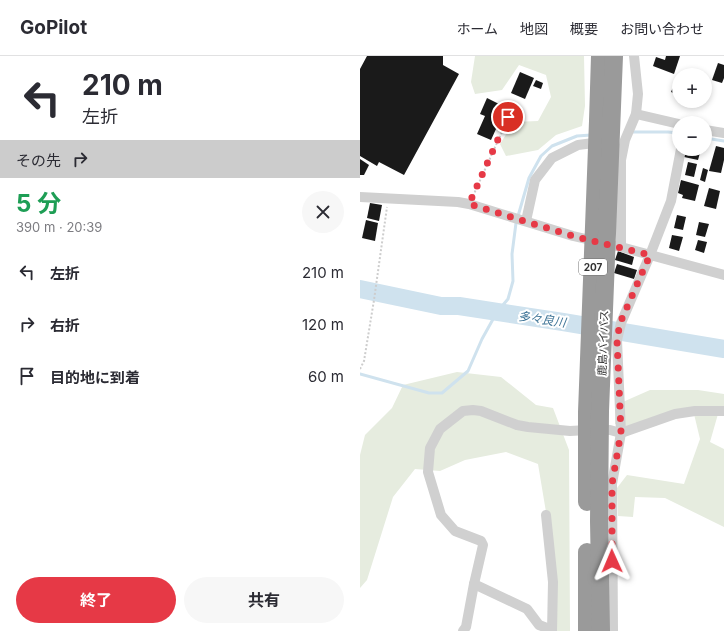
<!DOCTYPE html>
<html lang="ja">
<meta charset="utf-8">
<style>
:root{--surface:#fff;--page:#f7f7f7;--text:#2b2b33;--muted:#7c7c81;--line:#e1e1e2;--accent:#e63946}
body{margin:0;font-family:Inter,"Noto Sans JP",sans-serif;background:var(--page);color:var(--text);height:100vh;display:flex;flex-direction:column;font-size:15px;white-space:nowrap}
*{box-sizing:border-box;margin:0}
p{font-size:13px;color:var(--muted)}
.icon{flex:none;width:22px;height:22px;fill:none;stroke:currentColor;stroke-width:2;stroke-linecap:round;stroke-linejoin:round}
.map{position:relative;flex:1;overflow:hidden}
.panel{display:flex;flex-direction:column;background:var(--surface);width:360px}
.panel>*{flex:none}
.hud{background:#fff;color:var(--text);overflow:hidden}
.controls{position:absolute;left:312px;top:12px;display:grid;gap:8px}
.controls a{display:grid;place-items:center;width:40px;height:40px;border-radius:50%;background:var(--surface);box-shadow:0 2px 6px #0003;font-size:20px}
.pin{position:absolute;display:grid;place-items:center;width:34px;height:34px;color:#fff;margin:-17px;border:2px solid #fff;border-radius:50%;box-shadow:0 1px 4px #0007}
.me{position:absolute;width:44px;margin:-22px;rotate:359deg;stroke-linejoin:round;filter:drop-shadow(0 0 3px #0008)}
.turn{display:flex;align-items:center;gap:14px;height:84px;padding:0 16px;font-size:18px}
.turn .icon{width:52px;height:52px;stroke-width:2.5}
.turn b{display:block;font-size:28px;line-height:34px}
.then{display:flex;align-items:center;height:38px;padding:0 16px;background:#0003;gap:8px;font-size:15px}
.round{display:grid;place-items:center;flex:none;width:42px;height:42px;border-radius:21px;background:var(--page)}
.summary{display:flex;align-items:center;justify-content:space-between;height:68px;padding:0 16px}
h1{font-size:24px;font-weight:700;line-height:30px;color:#1e9e55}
.cta{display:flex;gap:8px;margin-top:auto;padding:8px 16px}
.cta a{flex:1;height:46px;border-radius:24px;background:var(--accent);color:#fff;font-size:16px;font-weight:700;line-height:46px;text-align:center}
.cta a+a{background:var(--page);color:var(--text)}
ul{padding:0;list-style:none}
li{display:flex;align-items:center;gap:12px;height:52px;padding:0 16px}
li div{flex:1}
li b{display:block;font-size:15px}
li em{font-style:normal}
header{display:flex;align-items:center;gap:24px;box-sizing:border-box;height:56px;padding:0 20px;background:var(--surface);border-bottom:1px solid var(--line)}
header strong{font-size:19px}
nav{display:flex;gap:22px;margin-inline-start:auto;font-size:14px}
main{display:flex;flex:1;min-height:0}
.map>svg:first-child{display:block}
.green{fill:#e6ecdf}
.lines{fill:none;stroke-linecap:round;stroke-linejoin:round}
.stream{stroke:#cfe2ee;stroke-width:3}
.river{stroke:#cfe2ee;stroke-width:18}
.building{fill:#1a1a1a}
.path{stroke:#cdcdcd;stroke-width:2;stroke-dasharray:2 2;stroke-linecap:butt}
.street{stroke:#d0d0d0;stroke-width:10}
.highway{stroke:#9a9a9a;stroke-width:18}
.route{stroke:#e63946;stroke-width:7;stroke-dasharray:0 12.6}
.labels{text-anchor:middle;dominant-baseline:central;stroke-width:4;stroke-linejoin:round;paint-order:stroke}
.shield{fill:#fff;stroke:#707070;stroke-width:1}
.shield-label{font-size:10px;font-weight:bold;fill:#333}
.street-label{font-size:11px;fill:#333;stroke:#fff}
.water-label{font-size:12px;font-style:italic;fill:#3f7597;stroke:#fff}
</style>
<header>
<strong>GoPilot</strong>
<nav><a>ホーム</a><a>地図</a><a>概要</a><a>お問い合わせ</a></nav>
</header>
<main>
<section class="panel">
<div class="hud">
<div class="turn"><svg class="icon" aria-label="left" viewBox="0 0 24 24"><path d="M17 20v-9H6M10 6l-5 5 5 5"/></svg><div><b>210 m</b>左折</div></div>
<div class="then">その先<svg class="icon" aria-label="right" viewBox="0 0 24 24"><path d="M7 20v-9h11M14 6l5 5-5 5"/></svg></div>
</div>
<div class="summary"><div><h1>5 分</h1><p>390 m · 20:39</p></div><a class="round"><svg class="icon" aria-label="close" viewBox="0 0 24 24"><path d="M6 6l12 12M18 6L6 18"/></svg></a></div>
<ul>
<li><svg class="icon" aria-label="left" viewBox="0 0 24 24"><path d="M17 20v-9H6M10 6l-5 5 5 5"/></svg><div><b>左折</b></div><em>210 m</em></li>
<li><svg class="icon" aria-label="right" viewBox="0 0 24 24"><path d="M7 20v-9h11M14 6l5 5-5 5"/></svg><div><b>右折</b></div><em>120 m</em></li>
<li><svg class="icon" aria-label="arrive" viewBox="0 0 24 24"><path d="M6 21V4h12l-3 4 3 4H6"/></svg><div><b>目的地に到着</b></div><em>60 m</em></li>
</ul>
<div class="cta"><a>終了</a><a>共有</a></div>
</section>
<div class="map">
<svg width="364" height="575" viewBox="0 0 364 575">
<rect width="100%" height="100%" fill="#fff"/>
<g class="green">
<path d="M115,0H224L225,50L222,70L196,79L178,94L146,100L140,88L154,66L178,65L191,41L186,19L159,9L142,34L115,38L111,26Z"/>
<path d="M97,316L141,321L176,349L193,352L209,394L210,575H188L193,498L178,408L146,396L105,404L80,415L55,413L33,441L7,524L0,532V399L5,379L32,352L43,329Z"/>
<path d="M290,334H338L364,338V352L360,351L350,386L364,393V471L305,442L275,441L273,461L258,460L257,432L267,419L324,428L340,383L334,358L278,373L255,368L256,349Z"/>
</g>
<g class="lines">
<g class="stream">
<path d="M271,76H308L319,77"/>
<path d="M345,82L364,85"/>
<path d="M0,318L69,337H82L108,315L122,283L137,256L148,243L153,225L152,198L156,167L169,122L181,100L192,90L217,80L231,79"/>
</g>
<path class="river" d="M0,233L81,250H99L203,266L364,293"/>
</g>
<g class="building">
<path d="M7,0H83V9L99,18L44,119L19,106L17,110L0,100V13Z"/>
<path d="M306,0H320L314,18L293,10L296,1L305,4Z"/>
<path d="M358,7L364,9V22L362,27L352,24Z"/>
<path d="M160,16L174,22L165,43L151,37Z"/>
<path d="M318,19L319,20V39L311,36Z"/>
<path d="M176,24L183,27L181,33L173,30Z"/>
<path d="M127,42L143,50L139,60L141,62L131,84L117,78L125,60L120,58Z"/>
<path d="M356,90L364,92V104L361,117L349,115Z"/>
<path d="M326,93H341L338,104L324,101Z"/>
<path d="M0,103L9,109L4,119H0Z"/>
<path d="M328,106L337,108L334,121L325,119Z"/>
<path d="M343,112L348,114L345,126L340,124Z"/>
<path d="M321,124L339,129L335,145L322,142L323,139L318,137Z"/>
<path d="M349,132L360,135L356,153L344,150Z"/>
<path d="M10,147L22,149L19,165L7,162Z"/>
<path d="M317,159L326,161L323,174L314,172Z"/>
<path d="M6,164L18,167L15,185L2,182Z"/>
<path d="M339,166L349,168L345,181L336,179Z"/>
<path d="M312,179L323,181L319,195L309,192Z"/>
<path d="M338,184L347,186L344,197L335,194Z"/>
<path d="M258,195L274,201L272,209L255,204Z"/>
<path d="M257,208L277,214L274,223L254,217Z"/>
</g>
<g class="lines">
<g class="path">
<path d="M113,140L155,47"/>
<path d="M0,313L4,305L14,244L27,151"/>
</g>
<g class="street">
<path d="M276,58L319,68"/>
<path d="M345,74L364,77"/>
<path d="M0,141L98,146L109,148L213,180L261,191L364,219"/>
<path d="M166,165L175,124L192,102L218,89L241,86"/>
<path d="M261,191V104L265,84L276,58L278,38L274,0"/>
<path d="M240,374H250L261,377L315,358L335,355H364"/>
<path d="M186,459L193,526L192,575"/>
<path d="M114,528L167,553L179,569L192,574"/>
<path d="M103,575L106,571L114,528L123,489L121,485L95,475L81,459L68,416L70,392L80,373L103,355L113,354L121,355L157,369L168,371L210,375L227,374"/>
<path d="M253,575L252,428L261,377L257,284L261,267L290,199L311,145L321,93"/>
</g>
<g class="highway">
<path d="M227,446V356L238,65L240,0"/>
<path d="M227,496V575"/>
<path d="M241,575L239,465L240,355L254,0"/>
</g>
</g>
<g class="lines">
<path class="route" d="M148,61L109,148L213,180L290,199L260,267L257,284L261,376L252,428V505"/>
</g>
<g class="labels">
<rect class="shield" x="219" y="203" width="28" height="16" rx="3"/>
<g class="shield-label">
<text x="233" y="211">207</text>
</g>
<g class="street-label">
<text transform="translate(243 287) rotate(-88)">鹿島バイパス</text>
</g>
<g class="water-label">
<text transform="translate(182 263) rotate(8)">多々良川</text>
</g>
</g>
</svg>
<div class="controls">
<a>+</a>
<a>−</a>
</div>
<div class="pin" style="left:148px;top:61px;background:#d93025"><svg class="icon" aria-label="arrive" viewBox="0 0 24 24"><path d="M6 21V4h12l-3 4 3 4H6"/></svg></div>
<svg class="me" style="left:252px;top:505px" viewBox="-20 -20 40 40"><path d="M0-17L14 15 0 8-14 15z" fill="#e63946" stroke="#fff" stroke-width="4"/></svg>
</div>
</main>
